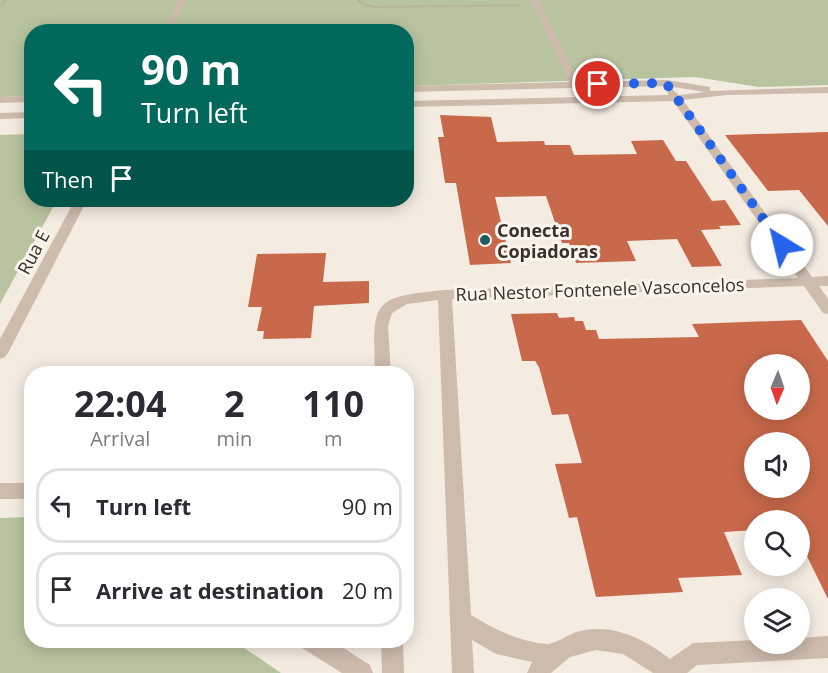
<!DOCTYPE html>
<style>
:root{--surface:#fff;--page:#f2f2f3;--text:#2b2b33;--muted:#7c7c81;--line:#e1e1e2}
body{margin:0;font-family:"Open Sans",sans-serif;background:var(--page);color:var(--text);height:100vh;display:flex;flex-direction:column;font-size:22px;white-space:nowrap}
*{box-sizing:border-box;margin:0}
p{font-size:20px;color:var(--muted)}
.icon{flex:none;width:33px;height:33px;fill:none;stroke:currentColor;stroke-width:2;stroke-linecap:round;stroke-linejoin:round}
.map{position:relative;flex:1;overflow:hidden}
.drawer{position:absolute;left:24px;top:366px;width:390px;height:282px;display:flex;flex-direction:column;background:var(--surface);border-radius:24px;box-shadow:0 3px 15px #0003}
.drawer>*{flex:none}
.top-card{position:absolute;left:24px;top:24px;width:390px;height:183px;border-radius:24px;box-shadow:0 3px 15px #0003;background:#00695c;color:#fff;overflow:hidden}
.needle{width:39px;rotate:182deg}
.buttons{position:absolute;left:744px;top:354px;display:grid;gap:12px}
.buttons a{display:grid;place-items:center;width:66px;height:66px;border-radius:50%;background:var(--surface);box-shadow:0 3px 15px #0003;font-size:30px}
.pin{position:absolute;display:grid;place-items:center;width:51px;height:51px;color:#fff;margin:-26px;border:3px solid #fff;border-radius:50%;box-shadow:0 2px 6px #0007}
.me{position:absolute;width:66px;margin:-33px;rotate:324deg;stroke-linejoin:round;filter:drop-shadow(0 0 4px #0008)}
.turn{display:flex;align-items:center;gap:21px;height:126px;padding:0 18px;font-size:27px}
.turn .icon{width:78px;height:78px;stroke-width:2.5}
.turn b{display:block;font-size:42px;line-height:51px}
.then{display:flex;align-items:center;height:57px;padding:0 18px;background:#0003;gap:12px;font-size:22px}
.eta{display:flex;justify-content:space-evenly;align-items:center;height:102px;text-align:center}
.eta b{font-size:36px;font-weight:700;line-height:42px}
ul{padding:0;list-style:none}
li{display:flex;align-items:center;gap:18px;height:75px;margin:0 12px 9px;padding:0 6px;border:3px solid var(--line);border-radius:24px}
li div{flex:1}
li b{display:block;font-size:22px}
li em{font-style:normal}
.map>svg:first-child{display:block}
.green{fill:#b8c4a0}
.building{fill:#c8694b;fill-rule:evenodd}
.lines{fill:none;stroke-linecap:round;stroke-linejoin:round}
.path{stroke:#b9a596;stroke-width:2;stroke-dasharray:1.5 1.5;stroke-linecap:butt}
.minor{fill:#cdbbac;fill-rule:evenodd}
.route{stroke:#2563eb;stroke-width:10;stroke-dasharray:0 18}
.poi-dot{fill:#1f5a5e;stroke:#fbf5ee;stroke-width:2}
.labels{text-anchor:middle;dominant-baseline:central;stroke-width:6;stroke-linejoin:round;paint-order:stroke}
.poi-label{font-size:18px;font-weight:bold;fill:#3b302b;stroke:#fbf5ee;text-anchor:start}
.street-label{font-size:18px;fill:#3b302b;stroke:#fbf5ee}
</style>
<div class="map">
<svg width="828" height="673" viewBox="0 0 828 673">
<rect width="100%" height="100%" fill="#f4ebe1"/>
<g class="green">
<path d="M0,0H828V85L759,87L695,77L407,86L406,32H32L31,96L0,97Z"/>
<path d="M31,134L32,200H57L0,304V135Z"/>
<path d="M31,517L32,640L234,641L281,673H0V518Z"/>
</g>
<g class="building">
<path d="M440,115L491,117L497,142L544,141L545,145H570L574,155L637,154L631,141L663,140L676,161H686L712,201L725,200L741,225L719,226L721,229L701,230L722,266L692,267L677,239L627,241L636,261L576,263L569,243H562L546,196L495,197L511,263L470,265L456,183H445L438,137H444Z"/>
<path d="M828,132V226L799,190L768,191L725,135Z"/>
<path d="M326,253L323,282L369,281V303L314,306L311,338L263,339L264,331H257L262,307H248L257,254Z"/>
<path d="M557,313L559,318L574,317L575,321H583L586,330H596L599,339L699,337L692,324L801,320L828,361V599L800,542V520H754V530L724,532L742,575L678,578L683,592L596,597L577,517L569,518L555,464L582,463L568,414L552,415L539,367L535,361H522L511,314ZM754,364H800V410H754ZM754,442H800V488H754Z"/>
</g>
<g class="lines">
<g class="path">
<path d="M359,0L362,4L375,7L519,5"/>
<path d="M0,6L6,0"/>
</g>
<g class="minor">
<path d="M179,0H187L171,32H163Z"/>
<path d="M531,0H539L579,82L667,80L710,87V91L828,87V93L727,95L683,100L812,277L828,276V286H819L828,299V314L823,313L804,286L452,299L471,615C494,629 519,642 547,644C555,644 568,635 576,632C611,622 643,638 670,659L693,643L754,640V644H800V638L828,636V658L697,665L687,673H653L623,654L596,650L570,657L551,673H527L532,662L496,654L472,640L474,673H452L438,300L407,304L392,313L388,326L391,374H375C373,302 370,297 445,290L798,278L673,101L406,107V101L669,95L667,92L672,89L679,95L705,92L667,86L581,88L583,91L578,94L572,88L406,92V86L569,82Z"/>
<path d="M32,96V102L0,103V97Z"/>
<path d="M32,112V118L0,119V113Z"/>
<path d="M75,200H87L8,353L5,357L0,359V339Z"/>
<rect x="0" y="483" width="32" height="16"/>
<path d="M299,640H331L370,665L373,673H342L302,648Z"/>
<path d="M381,640H403L404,673H382Z"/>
</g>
</g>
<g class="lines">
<path class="route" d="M598,84L666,83L782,245"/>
</g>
<circle class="poi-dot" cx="485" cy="240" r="6"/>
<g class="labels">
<g class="poi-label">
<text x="497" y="230">Conecta<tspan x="497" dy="21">Copiadoras</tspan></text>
</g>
<g class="street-label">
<text transform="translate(33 252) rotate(-62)">Rua E</text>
<text transform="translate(600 289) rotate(-2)">Rua Nestor Fontenele Vasconcelos</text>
</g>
</g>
</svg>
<div class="buttons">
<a><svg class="needle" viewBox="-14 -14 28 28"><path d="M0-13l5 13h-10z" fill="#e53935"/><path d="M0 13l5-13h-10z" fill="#7c7c81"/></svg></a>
<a><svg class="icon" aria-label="sound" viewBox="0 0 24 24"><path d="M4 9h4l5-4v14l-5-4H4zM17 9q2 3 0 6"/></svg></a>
<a><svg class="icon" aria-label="search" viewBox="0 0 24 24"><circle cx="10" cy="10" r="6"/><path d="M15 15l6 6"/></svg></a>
<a><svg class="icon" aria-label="layers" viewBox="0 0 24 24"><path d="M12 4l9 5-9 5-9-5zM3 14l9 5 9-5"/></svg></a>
</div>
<div class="pin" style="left:598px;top:84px;background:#d93025"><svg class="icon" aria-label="arrive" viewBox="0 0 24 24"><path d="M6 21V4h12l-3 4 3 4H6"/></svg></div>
<svg class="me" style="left:782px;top:245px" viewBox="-20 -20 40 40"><circle r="19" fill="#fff"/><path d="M0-13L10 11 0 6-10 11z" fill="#2563eb"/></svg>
<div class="top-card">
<div class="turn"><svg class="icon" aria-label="left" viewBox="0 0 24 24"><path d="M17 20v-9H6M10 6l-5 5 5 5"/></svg><div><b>90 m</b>Turn left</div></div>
<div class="then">Then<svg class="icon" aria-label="arrive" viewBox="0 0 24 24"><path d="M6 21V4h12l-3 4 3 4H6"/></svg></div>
</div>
<section class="drawer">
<div class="eta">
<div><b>22:04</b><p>Arrival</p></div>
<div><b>2</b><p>min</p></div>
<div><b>110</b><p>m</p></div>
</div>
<ul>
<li><svg class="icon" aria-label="left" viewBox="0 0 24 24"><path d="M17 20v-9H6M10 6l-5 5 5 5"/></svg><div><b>Turn left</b></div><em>90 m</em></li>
<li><svg class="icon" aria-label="arrive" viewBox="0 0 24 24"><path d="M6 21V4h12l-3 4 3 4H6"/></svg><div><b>Arrive at destination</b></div><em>20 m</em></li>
</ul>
</section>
</div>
